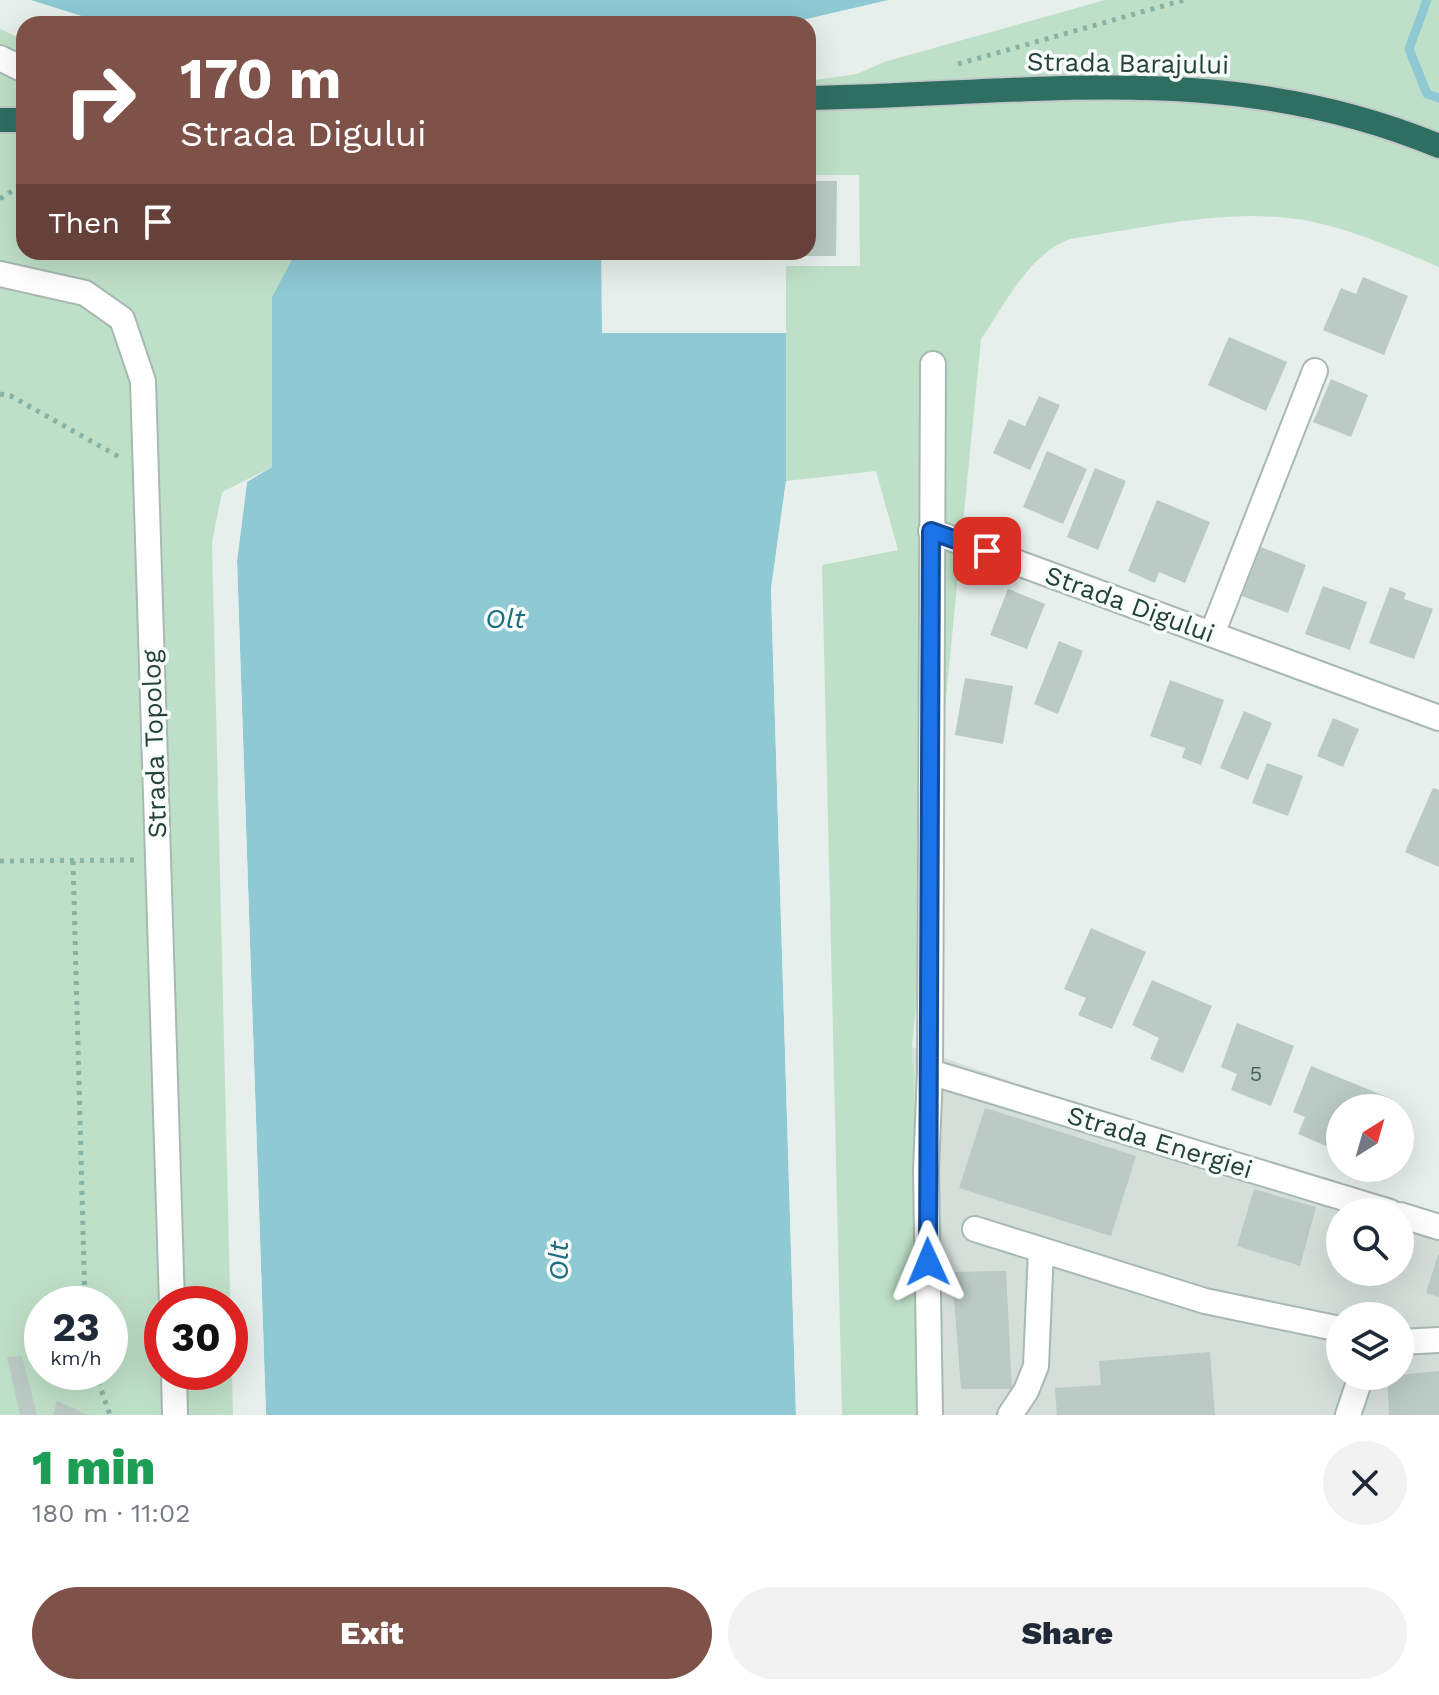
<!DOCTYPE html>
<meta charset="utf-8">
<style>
:root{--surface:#fff;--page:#f2f2f3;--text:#1f2937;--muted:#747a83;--accent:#7f5249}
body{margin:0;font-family:"Work Sans",sans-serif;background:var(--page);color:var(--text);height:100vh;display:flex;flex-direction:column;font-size:30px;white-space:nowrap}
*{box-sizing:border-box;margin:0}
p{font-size:26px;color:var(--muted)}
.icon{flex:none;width:44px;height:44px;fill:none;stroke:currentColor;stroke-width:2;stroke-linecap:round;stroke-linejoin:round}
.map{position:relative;height:1415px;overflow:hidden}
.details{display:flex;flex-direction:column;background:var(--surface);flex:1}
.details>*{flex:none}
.top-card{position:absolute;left:16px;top:16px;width:800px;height:244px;border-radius:24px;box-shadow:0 8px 32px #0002;background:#7f5249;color:#fff;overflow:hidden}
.needle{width:52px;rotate:37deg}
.controls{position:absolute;left:1326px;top:1094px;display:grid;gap:16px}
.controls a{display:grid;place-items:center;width:88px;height:88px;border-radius:50%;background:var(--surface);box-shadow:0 8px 32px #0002;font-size:40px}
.speed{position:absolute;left:24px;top:1286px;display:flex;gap:16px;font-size:40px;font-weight:700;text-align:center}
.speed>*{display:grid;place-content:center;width:104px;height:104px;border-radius:50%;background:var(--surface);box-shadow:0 8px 32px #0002;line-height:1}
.speed small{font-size:20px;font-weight:400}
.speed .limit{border:12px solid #d22;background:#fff;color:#111}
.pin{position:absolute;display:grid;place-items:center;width:68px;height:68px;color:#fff;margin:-34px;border-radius:16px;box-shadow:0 4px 12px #0006}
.me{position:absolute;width:88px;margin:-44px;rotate:359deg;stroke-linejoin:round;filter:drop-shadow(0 0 6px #0008)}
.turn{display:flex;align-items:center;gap:28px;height:168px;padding:0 32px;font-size:36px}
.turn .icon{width:104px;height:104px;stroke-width:2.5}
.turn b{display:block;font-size:56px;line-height:68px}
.then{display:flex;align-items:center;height:76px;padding:0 32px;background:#0003;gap:16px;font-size:30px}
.round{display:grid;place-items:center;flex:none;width:84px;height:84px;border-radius:42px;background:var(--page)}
.summary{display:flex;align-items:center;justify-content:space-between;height:136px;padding:0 32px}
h1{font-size:48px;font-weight:800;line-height:60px;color:#1e9e55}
.button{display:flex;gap:16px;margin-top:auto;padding:16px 32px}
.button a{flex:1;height:92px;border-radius:48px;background:var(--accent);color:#fff;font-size:32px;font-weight:800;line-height:92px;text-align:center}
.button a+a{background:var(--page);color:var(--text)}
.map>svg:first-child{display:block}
.built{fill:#d4dfda;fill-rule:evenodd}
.green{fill:#bfe0c8;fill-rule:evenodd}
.water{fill:#8ec9d4}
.pier{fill:#e6efeb}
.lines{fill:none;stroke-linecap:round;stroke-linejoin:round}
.stream{stroke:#8ec9d4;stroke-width:9}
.building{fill:#bbcac4}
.minor-casing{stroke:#a8b8b2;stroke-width:28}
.highway-casing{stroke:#c2cac8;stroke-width:28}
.path{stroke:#86b3a5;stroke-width:5;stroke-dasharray:4 6;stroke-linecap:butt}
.minor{stroke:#fff;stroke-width:24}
.highway{stroke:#2f6f62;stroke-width:24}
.route-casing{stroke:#114b97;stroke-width:20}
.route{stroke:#1a73e8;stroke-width:14}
.labels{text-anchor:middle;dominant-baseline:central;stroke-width:7;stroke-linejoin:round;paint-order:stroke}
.number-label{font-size:22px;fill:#4a645c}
.street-label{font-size:26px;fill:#24423a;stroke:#f7fbf9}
.water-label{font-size:28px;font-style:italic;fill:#1c6f80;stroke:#f7fbf9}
</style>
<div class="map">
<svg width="1439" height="1415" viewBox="0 0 1439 1415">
<rect width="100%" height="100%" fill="#e6efeb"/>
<path class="built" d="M912,1047L1388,1212H1340V1272H1400V1216L1439,1230V1415H929ZM1340,1316H1400V1376H1340Z"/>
<g class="green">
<path d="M1105,0H1439V267C1393,248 1339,223 1288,218C1217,210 1140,229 1070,239C1028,255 1006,303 981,339L912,1047L929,1415H842L822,565L898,550L876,471L786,481V266H860L859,175H808V81L857,74L884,62Z"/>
<path d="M0,29L24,40V252L296,253L272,297V467L222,492L212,543L233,1415H0ZM42,1304H110V1372H42ZM162,1304H230V1372H162Z"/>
</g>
<g class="water">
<path d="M31,0H888L785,24H107Z"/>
<path d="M296,252H601L602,333H786V481L771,589L796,1415H266L237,561L247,482L272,467V297Z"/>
</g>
<g class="pier">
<path d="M786,481H790L775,589L800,1415H796L771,589Z"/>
<path d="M247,482L237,561L266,1415H262L233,561L243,483Z"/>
</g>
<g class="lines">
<path class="stream" d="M1427,0L1409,49L1427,94L1439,98"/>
</g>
<g class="building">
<path d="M808,181H837L836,256H604V252H808Z"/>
<path d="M1363,277L1408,296L1384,355L1323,330L1341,288L1356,294Z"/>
<path d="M1229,337L1287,362L1266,411L1208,385Z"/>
<path d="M1331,379L1368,395L1351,437L1313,422Z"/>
<path d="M1039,396L1060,405L1030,470L993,453L1009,419L1025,426Z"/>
<path d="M1047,451L1087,469L1063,524L1023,507Z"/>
<path d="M1095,468L1126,481L1098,550L1067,537Z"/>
<path d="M1157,500L1210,522L1185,583L1159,572L1155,583L1128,571Z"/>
<path d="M1261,547L1306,565L1288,613L1242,596Z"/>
<path d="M1323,586L1367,602L1350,650L1305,634Z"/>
<path d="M1390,587L1406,593L1404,599L1433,609L1414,659L1369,643Z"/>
<path d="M1008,589L1045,604L1027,649L990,635Z"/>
<path d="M1059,641L1083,651L1058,714L1034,704Z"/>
<path d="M965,678L1013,686L1003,744L955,735Z"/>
<path d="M1170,680L1224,700L1201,765L1182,758L1185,748L1150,736Z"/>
<path d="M1244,711L1272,723L1248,780L1220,768Z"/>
<path d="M1333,718L1359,729L1343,767L1317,756Z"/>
<path d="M1267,763L1303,776L1288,816L1252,803Z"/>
<path d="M1433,788L1439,790V867L1405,852Z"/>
<path d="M1091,928L1146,952L1112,1029L1078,1015L1086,998L1064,989Z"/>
<path d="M1152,980L1212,1006L1183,1073L1150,1059L1159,1038L1132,1025Z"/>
<path d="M1237,1023L1294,1046L1271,1106L1231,1090L1237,1074L1221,1067Z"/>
<path d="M1311,1066L1392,1099L1389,1108H1340V1152L1298,1134L1305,1117L1293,1112Z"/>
<path d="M985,1108L1136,1156L1111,1236L959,1188Z"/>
<path d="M1254,1189L1316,1207L1300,1266L1237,1246Z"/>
<path d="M1438,1255H1439V1297L1426,1293Z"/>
<path d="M1006,1271L1012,1389H961L952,1272Z"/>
<path d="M1210,1352L1215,1415H1057L1055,1388L1101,1385L1099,1361Z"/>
<path d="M22,1356L37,1415H20L7,1357Z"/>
<path d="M1439,1371V1415H1389L1387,1376Z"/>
<path d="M57,1401L88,1415H53Z"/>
</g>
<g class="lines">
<defs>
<g id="minor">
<path d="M0,58L24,70"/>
<path d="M0,274L85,293L122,319L143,381L172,1304"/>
<path d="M931,531L1439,718"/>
<path d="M1212,634L1315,371"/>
<path d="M930,1072L1390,1212"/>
<path d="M1400,1215L1439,1227"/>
<path d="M975,1229L1205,1301L1340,1329"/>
<path d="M1400,1342L1439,1340"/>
<path d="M174,1372L175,1415"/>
<path d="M930,1415L926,1170L930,1072L933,364"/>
<path d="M1010,1415L1026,1391L1036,1366L1041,1250"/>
<path d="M1348,1415L1361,1376"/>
</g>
<g id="highway">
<path d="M808,98C1031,95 1224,57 1439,146"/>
<path d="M0,120H24"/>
</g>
</defs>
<use href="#minor" class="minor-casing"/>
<use href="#highway" class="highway-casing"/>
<g class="path">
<path d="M958,64L1184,0"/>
<path d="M0,199L24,183"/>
<path d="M0,394L11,396L121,458"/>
<path d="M0,861L135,860"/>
<path d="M73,861L85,1304"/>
<path d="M95,1372L110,1415"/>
</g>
<use href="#minor" class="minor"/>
<use href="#highway" class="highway"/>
</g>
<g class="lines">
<defs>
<path id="route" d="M928,1262L931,531L987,551"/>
</defs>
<use href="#route" class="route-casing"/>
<use href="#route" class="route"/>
</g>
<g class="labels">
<g class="number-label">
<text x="1256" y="1073">5</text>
</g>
<g class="street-label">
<text transform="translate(1128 63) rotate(1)">Strada Barajului</text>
<text transform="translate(1130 604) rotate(20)">Strada Digului</text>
<text transform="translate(154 744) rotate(-92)">Strada Topolog</text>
<text transform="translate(1160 1142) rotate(17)">Strada Energiei</text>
</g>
<g class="water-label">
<text x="505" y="618">Olt</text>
<text transform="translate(558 1261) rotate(-90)">Olt</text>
</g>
</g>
</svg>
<div class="controls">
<a><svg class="needle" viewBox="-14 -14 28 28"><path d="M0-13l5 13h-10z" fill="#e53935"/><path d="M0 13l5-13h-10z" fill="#747a83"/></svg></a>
<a><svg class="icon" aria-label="search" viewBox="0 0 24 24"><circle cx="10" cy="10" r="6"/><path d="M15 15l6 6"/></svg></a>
<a><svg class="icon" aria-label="layers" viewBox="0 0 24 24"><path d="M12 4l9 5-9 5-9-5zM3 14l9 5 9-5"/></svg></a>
</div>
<div class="speed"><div>23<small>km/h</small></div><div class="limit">30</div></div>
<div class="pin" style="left:987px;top:551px;background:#d93025"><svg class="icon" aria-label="arrive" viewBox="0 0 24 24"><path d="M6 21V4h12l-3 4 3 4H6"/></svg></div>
<svg class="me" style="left:928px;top:1262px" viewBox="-20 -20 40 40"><path d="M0-17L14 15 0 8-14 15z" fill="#1a73e8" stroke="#fff" stroke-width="4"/></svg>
<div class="top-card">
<div class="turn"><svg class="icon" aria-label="right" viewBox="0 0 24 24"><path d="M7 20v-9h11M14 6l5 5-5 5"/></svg><div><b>170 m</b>Strada Digului</div></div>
<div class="then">Then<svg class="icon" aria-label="arrive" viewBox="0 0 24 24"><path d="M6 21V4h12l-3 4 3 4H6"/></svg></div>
</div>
</div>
<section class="details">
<div class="summary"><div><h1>1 min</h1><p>180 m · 11:02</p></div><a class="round"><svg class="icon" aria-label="close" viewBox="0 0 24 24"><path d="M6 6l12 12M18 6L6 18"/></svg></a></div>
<div class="button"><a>Exit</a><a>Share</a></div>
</section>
